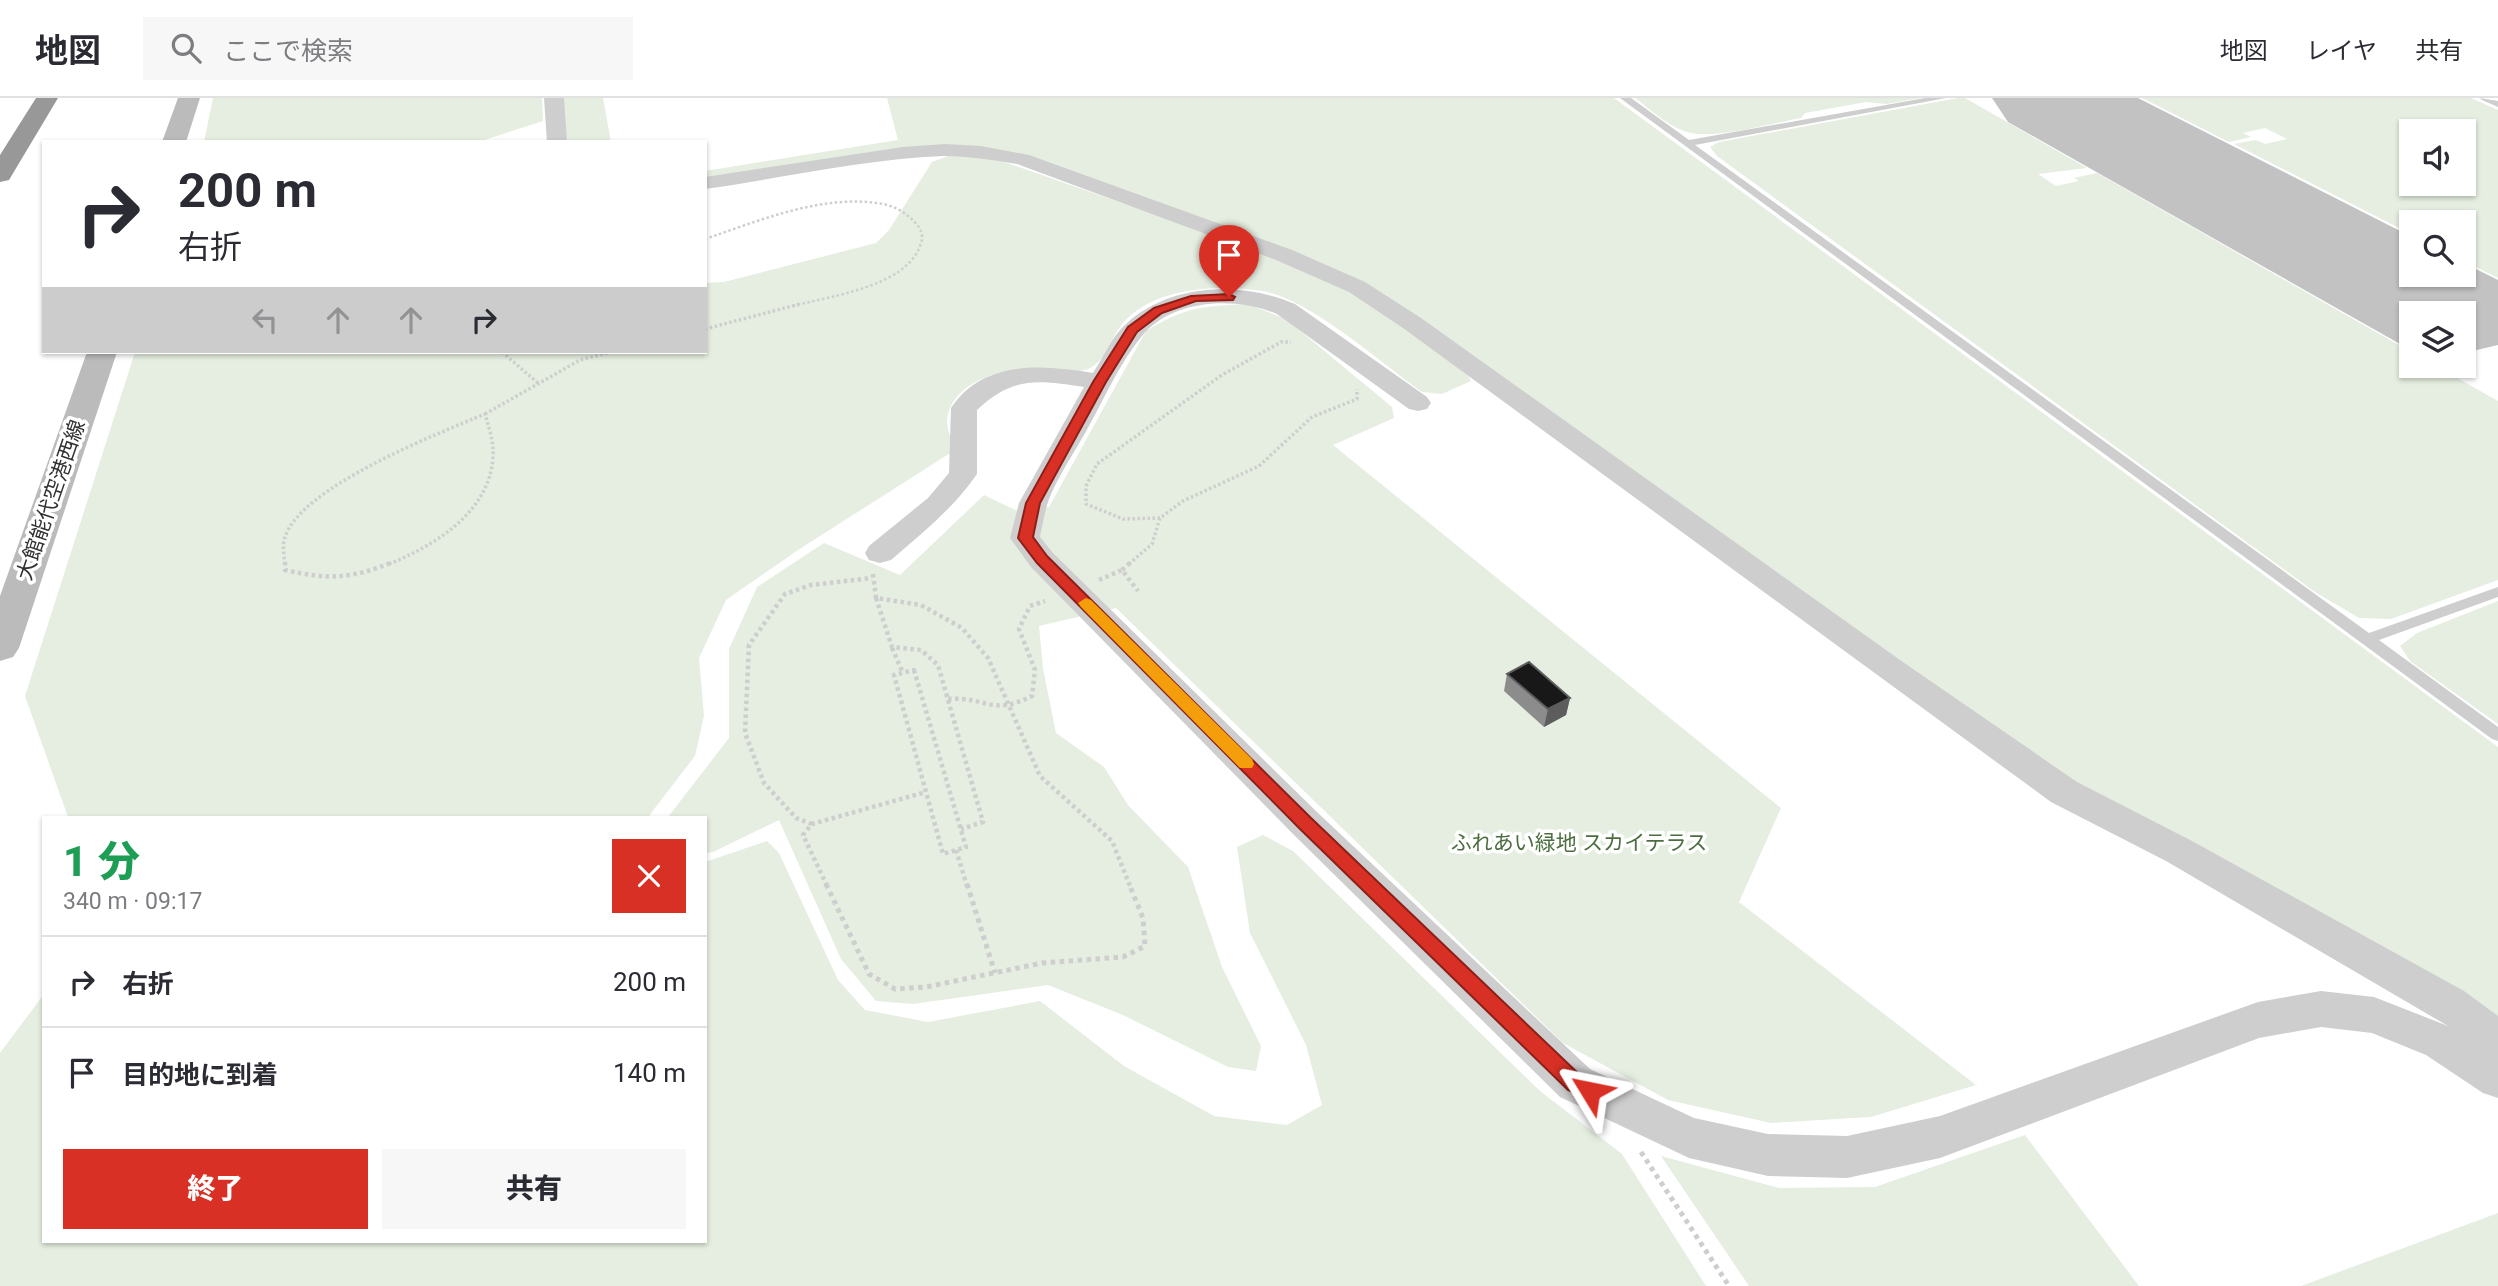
<!DOCTYPE html>
<html lang="ja">
<meta charset="utf-8">
<style>
:root{--surface:#fff;--page:#f7f7f7;--text:#2b2b33;--muted:#7c7c81;--line:#e1e1e2;--accent:#d93025}
body{margin:0;font-family:Roboto,"Noto Sans JP",sans-serif;background:var(--page);color:var(--text);height:100vh;display:flex;flex-direction:column;font-size:26px;white-space:nowrap}
*{box-sizing:border-box;margin:0}
p{font-size:23px;color:var(--muted)}
.icon{flex:none;width:38px;height:38px;fill:none;stroke:currentColor;stroke-width:2;stroke-linecap:round;stroke-linejoin:round}
.map{position:relative;flex:1;overflow:hidden}
.drawer{position:absolute;left:42px;top:718px;width:665px;height:427px;display:flex;flex-direction:column;background:var(--surface);border-radius:0px;box-shadow:0 2px 5px #0004}
.drawer>*{flex:none}
.top-card{position:absolute;left:42px;top:42px;width:665px;height:214px;border-radius:0px;box-shadow:0 2px 5px #0004;background:#fff;color:var(--text);overflow:hidden}
.fabs{position:absolute;left:2399px;top:21px;display:grid;gap:14px}
.fabs a{display:grid;place-items:center;width:77px;height:77px;border-radius:0px;background:var(--surface);box-shadow:0 2px 5px #0004;font-size:35px}
.pin{position:absolute;display:grid;place-items:center;width:60px;height:60px;color:#fff;margin:-72px -30px;border-radius:50% 50% 50% 0;rotate:-45deg;box-shadow:0 0 7px #0007}
.pin .icon{rotate:45deg}
.me{position:absolute;width:77px;margin:-38px;rotate:305deg;stroke-linejoin:round;filter:drop-shadow(0 0 5px #0008)}
.turn{display:flex;align-items:center;gap:24px;height:147px;padding:0 21px;font-size:32px}
.turn .icon{width:91px;height:91px;stroke-width:2.5}
.turn b{display:block;font-size:49px;line-height:60px}
.lanes{display:flex;align-items:center;height:66px;padding:0 21px;background:#0003;justify-content:center;gap:35px;direction:ltr}
.lanes .off{opacity:.35}
.round{display:grid;place-items:center;flex:none;width:74px;height:74px;border-radius:0px;background:var(--page)}
.summary{display:flex;align-items:center;justify-content:space-between;height:119px;padding:0 21px}
h1{font-size:42px;font-weight:800;line-height:52px;color:#1e9e55}
.primary-button{display:flex;gap:14px;margin-top:auto;padding:14px 21px}
.primary-button a{flex:1;height:80px;border-radius:0px;background:var(--accent);color:#fff;font-size:28px;font-weight:800;line-height:80px;text-align:center}
.primary-button a+a{background:var(--page);color:var(--text)}
ul{padding:0;list-style:none}
li{display:flex;align-items:center;gap:21px;height:91px;padding:0 21px;border-top:2px solid var(--line)}
li div{flex:1}
li b{display:block;font-size:26px}
li em{font-style:normal}
header{display:flex;align-items:center;gap:42px;box-sizing:border-box;height:98px;padding:0 35px;background:var(--surface);border-bottom:2px solid var(--line)}
header strong{font-size:33px}
nav{display:flex;gap:38px;margin-inline-start:auto;font-size:24px}
.search{width:490px;height:63px;background:var(--page);display:flex;align-items:center;gap:18px;box-sizing:border-box;padding:0 24px;border-radius:0px;color:var(--muted);font-size:26px}
.map>svg:first-child{display:block}
.green{fill:#e5eee0;fill-rule:evenodd}
.lines{fill:none;stroke-linecap:round;stroke-linejoin:round}
.runway{fill:#c2c2c2;fill-rule:evenodd}
.path-far3{stroke:#cecece;stroke-width:2.5;stroke-dasharray:2.5 2.5;stroke-linecap:butt}
.path-far2{stroke:#cecece;stroke-width:3.5;stroke-dasharray:2.5 2.5;stroke-linecap:butt}
.path-far1{stroke:#cecece;stroke-width:4.5;stroke-dasharray:3.5 3.5;stroke-linecap:butt}
.path{stroke:#cecece;stroke-width:5;stroke-dasharray:4.5 4.5;stroke-linecap:butt}
.service{fill:#cecece;fill-rule:evenodd}
.minor{fill:#cecece;fill-rule:evenodd}
.secondary{fill:#bbb;fill-rule:evenodd}
.motorway{fill:#989898;fill-rule:evenodd}
.wall{fill:#8c8c8c}
.shaded-wall{fill:#5d5d5d}
.building{fill:#181818;stroke:#5d5d5d;stroke-width:2}
.route{fill:#d93025;stroke:#8d1f18;stroke-width:2}
.slow{fill:#f59e0b}
.labels{text-anchor:middle;dominant-baseline:central;stroke-width:7;stroke-linejoin:round;paint-order:stroke}
.street-label{font-size:21px;fill:#313131;stroke:#fff}
.park-label{font-size:21px;fill:#4b6d3f;stroke:#fff}
</style>
<header>
<strong>地図</strong>
<div class="search"><svg class="icon" aria-label="search" viewBox="0 0 24 24"><circle cx="10" cy="10" r="6"/><path d="M15 15l6 6"/></svg>ここで検索</div>
<nav><a>地図</a><a>レイヤ</a><a>共有</a></nav>
</header>
<div class="map">
<svg width="2498" height="1188" viewBox="0 0 2498 1188">
<rect width="100%" height="100%" fill="#fff"/>
<g class="green">
<path d="M213,0H542L543,23L478,44H204Z"/>
<path d="M561,0H603L611,44H566Z"/>
<path d="M887,0H1614L2498,649V930L2082,696L1373,193L976,48L705,82V73L898,42Z"/>
<path d="M1635,0H1921L1886,6L1866,4L1805,15L1801,20C1773,25 1717,41 1691,35C1671,31 1651,12 1635,0Z"/>
<path d="M1958,0H1965L2087,70L2038,76L2056,88L2079,83L2074,80L2097,75L2411,254L2412,268H2436L2498,303V482L2391,521L2359,520L2315,494L1717,58L1710,49L1719,44Z"/>
<path d="M2142,0H2471L2498,12V180L2464,163V124H2412L2411,136L2234,46L2256,42L2265,46L2287,41L2265,30L2243,35L2251,39L2229,44ZM2412,33H2464V86H2412Z"/>
<path d="M954,56L990,59L1228,142L1352,192L1466,273L1471,283L1442,296L1422,294C1381,265 1309,200 1262,193C1218,186 1154,189 1123,225C1111,239 1106,264 1088,271C1071,277 1048,269 1030,270C999,271 951,285 947,322C946,331 953,344 955,352L798,452L726,502L699,560L704,618L695,658L648,719H68L25,598L135,254H705V185L724,184L876,145L889,132L932,64Z"/>
<path d="M1248,206L1286,221L1392,309L1394,320L1333,347L1781,710L1739,804L1976,987L1871,1019L1771,1025L1668,1002L1563,945L1116,510L1039,528L1043,570L1056,635L1104,669L1128,707L1188,769L1222,869L1261,948L1256,973L1228,969L1123,917L1048,887L913,906L876,903L841,861L779,722L713,754L705,755V719H668L729,640V551L757,489L824,445L900,477L984,397L1015,412L1049,409L1146,233C1185,209 1203,208 1248,206Z"/>
<path d="M2498,503V626L2410,563L2400,548L2417,535Z"/>
<path d="M1263,737L1293,753L1540,993L1622,1056L1706,1188H0V955L44,896V1143H705V764L767,743L779,755L838,882L865,912L928,924L1040,903L1124,968L1214,1018L1287,1027L1322,1007L1306,947L1250,835L1237,749Z"/>
<path d="M2025,1037L2139,1188H1749L1661,1058L1779,1090L1875,1089Z"/>
<path d="M2498,1115V1188H2301Z"/>
</g>
<g class="lines">
<path class="runway" d="M1992,0H2138L2412,139V177H2464V165L2498,182V247L2464,255V215H2412V248L2400,246L2008,24Z"/>
<path class="path-far3" d="M705,141C758,123 820,97 877,105C894,107 908,115 918,128C923,134 923,141 920,148C905,189 830,198 793,208"/>
<g class="path-far2">
<path d="M705,231L800,206"/>
<path d="M502,254L538,285"/>
<path d="M485,316L580,262L611,254"/>
<path d="M1160,420L1123,421L1086,406V388L1097,366L1222,277L1281,244H1291"/>
<path d="M285,466C284,458 282,447 285,439C301,389 437,336 485,316C489,330 494,344 493,359C490,414 434,448 389,466"/>
<path d="M1129,466L1152,446L1160,420L1183,403L1259,368L1312,319L1357,301V291"/>
</g>
<g class="path-far1">
<path d="M285,464V472C329,482 351,481 393,464"/>
<path d="M1122,472L1131,464"/>
<path d="M873,476L876,500L921,507L962,530L988,560L1040,678L1112,743L1130,788"/>
<path d="M1099,482L1122,472L1138,493"/>
<path d="M876,500L892,549L921,552L938,567L983,724L961,731"/>
<path d="M892,550L903,575"/>
<path d="M914,572L966,749L943,756L894,577Z"/>
<path d="M948,601C987,598 990,619 1032,598L1035,572L1019,531L1030,508L1045,503"/>
<path d="M812,726L796,720L764,685L745,635L749,547L785,496L811,487L872,480"/>
<path d="M956,752L967,788"/>
<path d="M827,788L803,737L812,726L926,694"/>
</g>
<g class="path">
<path d="M826,786L869,876L895,891L926,889L1042,865L1123,859L1145,848L1143,820L1129,786"/>
<path d="M967,786L995,875"/>
<path d="M1641,1054L1729,1188"/>
</g>
<g class="service">
<path d="M1620,0H1631L1689,42L1925,0H1946L1695,47L2369,535L2498,489V499L2379,542L2498,629V643L2492,641Z"/>
<path d="M2480,0L2498,3V9L2482,2Z"/>
</g>
<g class="minor">
<path d="M544,0H564L567,44H547Z"/>
<path d="M945,46L981,48L1029,57L1292,152L1365,184L1421,220L1900,562L2077,684L2192,743L2464,893L2498,918V1000L2483,995L2426,957L2372,935L2321,929L2259,940L1940,1060L1847,1080L1768,1078L1689,1060L1560,999L1292,735L1031,469L1010,440L1019,405L1084,289C1039,282 1012,278 977,312V376C954,410 922,435 891,462L880,465L869,462L865,455L869,448L928,400L949,375L951,310C984,261 1042,267 1093,275C1103,260 1112,238 1126,226C1170,185 1242,183 1295,206L1427,299L1431,305L1427,311L1418,313L1409,311L1277,216C1236,198 1172,201 1142,238C1121,263 1106,297 1090,326C1077,351 1055,382 1047,407C1044,418 1042,429 1040,439L1053,455L1318,715L1590,971L1694,1020L1768,1036L1847,1038L1940,1018L2258,904L2321,893L2374,899L2448,928L2166,763L2051,704L1403,230L1349,194L1276,162L1017,66C993,62 968,58 943,58C865,61 783,80 705,91V79L903,49Z"/>
</g>
<g class="secondary">
<path d="M178,0H200L186,44H162Z"/>
<path d="M87,254H117L19,550L13,559L0,563V498Z"/>
</g>
<path class="motorway" d="M36,0H58L9,82L0,84V57Z"/>
</g>
<path class="wall" d="M1507,576L1570,600L1566,617L1544,629L1504,593Z"/>
<path class="shaded-wall" d="M1570,600L1566,617L1544,629L1548,611Z"/>
<path class="building" d="M1529,564L1570,600L1548,611L1507,576Z"/>
<path class="route" d="M1229,196L1235,199L1233,202L1196,203L1162,215L1137,234L1106,284L1040,405L1033,439L1047,458L1311,720L1582,979L1597,986L1600,993L1597,999L1590,1002L1568,992L1299,730L1037,465L1018,440L1026,405L1093,284L1128,229L1154,210L1191,198Z"/>
<path class="slow" d="M1086,500L1091,502L1252,661L1254,666L1252,670H1240L1081,509L1078,505Z"/>
<g class="labels">
<g class="street-label">
<text transform="translate(51 402) rotate(-71)">大館能代空港西線</text>
</g>
<g class="park-label">
<text x="1579" y="745">ふれあい緑地 スカイテラス</text>
</g>
</g>
</svg>
<div class="fabs">
<a><svg class="icon" aria-label="sound" viewBox="0 0 24 24"><path d="M4 9h4l5-4v14l-5-4H4zM17 9q2 3 0 6"/></svg></a>
<a><svg class="icon" aria-label="search" viewBox="0 0 24 24"><circle cx="10" cy="10" r="6"/><path d="M15 15l6 6"/></svg></a>
<a><svg class="icon" aria-label="layers" viewBox="0 0 24 24"><path d="M12 4l9 5-9 5-9-5zM3 14l9 5 9-5"/></svg></a>
</div>
<div class="pin" style="left:1229px;top:199px;background:#d93025"><svg class="icon" aria-label="arrive" viewBox="0 0 24 24"><path d="M6 21V4h12l-3 4 3 4H6"/></svg></div>
<svg class="me" style="left:1590px;top:993px" viewBox="-20 -20 40 40"><path d="M0-17L14 15 0 8-14 15z" fill="#d93025" stroke="#fff" stroke-width="4"/></svg>
<div class="top-card">
<div class="turn"><svg class="icon" aria-label="right" viewBox="0 0 24 24"><path d="M7 20v-9h11M14 6l5 5-5 5"/></svg><div><b>200 m</b>右折</div></div>
<div class="lanes"><svg class="icon off" aria-label="left" viewBox="0 0 24 24"><path d="M17 20v-9H6M10 6l-5 5 5 5"/></svg><svg class="icon off" aria-label="ahead" viewBox="0 0 24 24"><path d="M12 20V5M6 11l6-6 6 6"/></svg><svg class="icon off" aria-label="ahead" viewBox="0 0 24 24"><path d="M12 20V5M6 11l6-6 6 6"/></svg><svg class="icon" aria-label="right" viewBox="0 0 24 24"><path d="M7 20v-9h11M14 6l5 5-5 5"/></svg></div>
</div>
<section class="drawer">
<div class="summary"><div><h1>1 分</h1><p>340 m · 09:17</p></div><a class="round" style="background:#d93025;color:#fff"><svg class="icon" aria-label="close" viewBox="0 0 24 24"><path d="M6 6l12 12M18 6L6 18"/></svg></a></div>
<ul>
<li><svg class="icon" aria-label="right" viewBox="0 0 24 24"><path d="M7 20v-9h11M14 6l5 5-5 5"/></svg><div><b>右折</b></div><em>200 m</em></li>
<li><svg class="icon" aria-label="arrive" viewBox="0 0 24 24"><path d="M6 21V4h12l-3 4 3 4H6"/></svg><div><b>目的地に到着</b></div><em>140 m</em></li>
</ul>
<div class="primary-button"><a>終了</a><a>共有</a></div>
</section>
</div>
